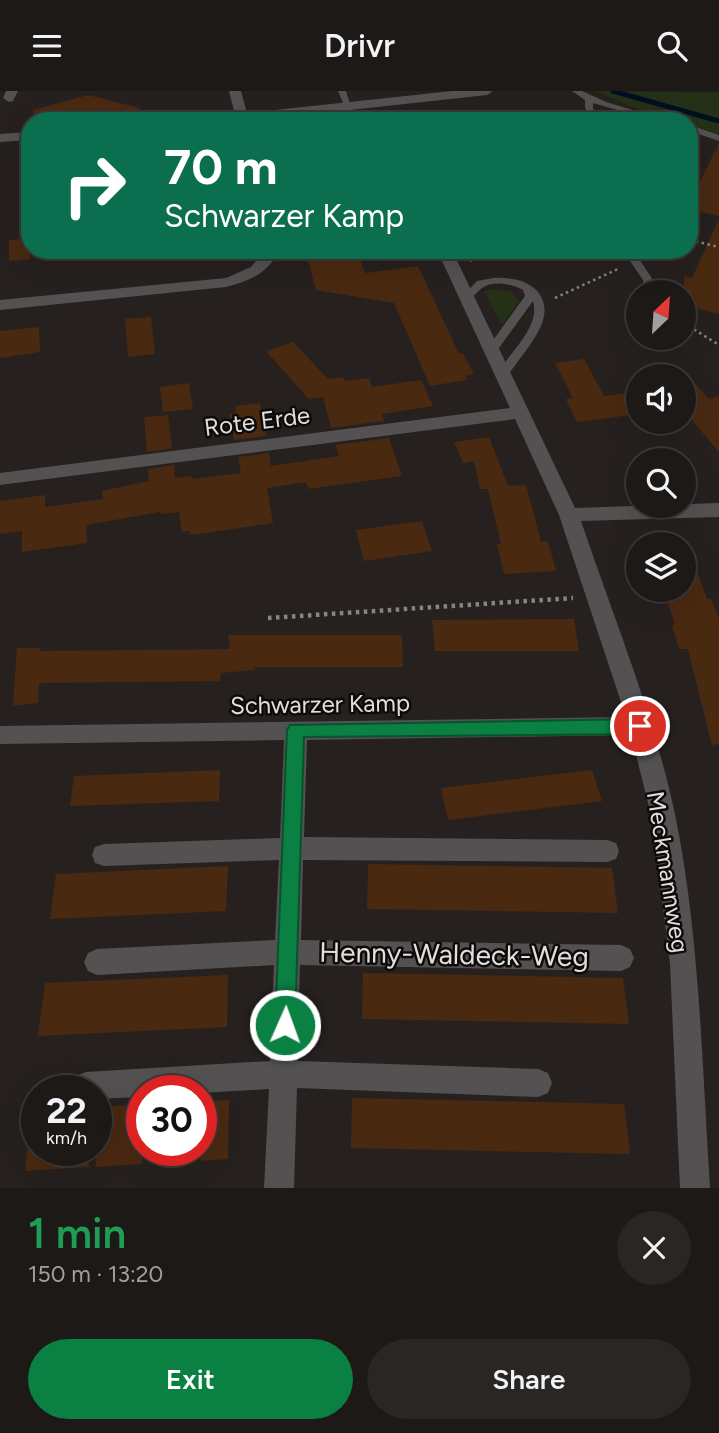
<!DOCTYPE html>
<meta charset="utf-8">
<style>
:root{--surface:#1c1917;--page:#292624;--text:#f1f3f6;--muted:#a0a0a1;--line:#3a3836;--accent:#0b8043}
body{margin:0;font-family:Figtree,sans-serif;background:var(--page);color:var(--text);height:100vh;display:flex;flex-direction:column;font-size:26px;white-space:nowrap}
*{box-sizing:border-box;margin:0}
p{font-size:23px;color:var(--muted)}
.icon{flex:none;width:38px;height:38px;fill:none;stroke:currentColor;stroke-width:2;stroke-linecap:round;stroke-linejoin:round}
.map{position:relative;height:1097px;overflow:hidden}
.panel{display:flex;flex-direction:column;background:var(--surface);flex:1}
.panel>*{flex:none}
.guide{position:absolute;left:21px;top:21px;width:677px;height:147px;border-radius:28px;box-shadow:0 7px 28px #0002,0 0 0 2px var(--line);background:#0b6e4f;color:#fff;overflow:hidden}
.needle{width:46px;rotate:25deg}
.fabs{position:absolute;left:626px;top:189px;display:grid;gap:14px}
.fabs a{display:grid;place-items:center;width:70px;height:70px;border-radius:50%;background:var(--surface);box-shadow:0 7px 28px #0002,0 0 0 2px var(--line);font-size:35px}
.speed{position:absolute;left:21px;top:984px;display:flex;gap:14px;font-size:35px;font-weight:700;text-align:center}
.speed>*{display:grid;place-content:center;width:91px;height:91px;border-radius:50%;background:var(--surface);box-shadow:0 7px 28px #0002,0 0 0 2px var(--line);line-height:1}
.speed small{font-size:18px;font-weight:400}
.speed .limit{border:10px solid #d22;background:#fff;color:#111}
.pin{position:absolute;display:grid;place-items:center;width:60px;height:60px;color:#fff;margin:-30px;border:4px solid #fff;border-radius:50%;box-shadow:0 2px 7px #0007}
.me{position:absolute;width:77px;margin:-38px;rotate:2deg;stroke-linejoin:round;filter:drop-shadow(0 0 5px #0008)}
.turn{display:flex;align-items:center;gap:24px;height:147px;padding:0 28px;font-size:32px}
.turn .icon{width:91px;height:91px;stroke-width:2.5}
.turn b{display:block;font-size:49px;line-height:60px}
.round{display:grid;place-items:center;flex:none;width:74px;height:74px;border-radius:37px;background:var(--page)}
.headline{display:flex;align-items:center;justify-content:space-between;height:119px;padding:0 28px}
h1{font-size:42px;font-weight:600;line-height:52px;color:#1e9e55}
.action{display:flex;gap:14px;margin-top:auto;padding:14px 28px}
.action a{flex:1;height:80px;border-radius:42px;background:var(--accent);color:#fff;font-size:28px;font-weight:600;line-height:80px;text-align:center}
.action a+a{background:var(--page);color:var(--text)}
header{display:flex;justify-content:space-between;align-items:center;height:91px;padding:0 28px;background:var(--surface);font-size:32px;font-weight:600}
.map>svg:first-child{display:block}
.green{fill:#253116}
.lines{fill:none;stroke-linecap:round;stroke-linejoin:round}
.stream{stroke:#000f22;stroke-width:5}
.building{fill:#4a2911}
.path-far1{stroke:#888482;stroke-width:2.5;stroke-dasharray:2.5 3.5;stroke-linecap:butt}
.path{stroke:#888482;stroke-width:4.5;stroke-dasharray:3.5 4.5;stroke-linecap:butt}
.lane{fill:#545152;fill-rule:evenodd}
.street{fill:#545152;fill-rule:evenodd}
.route{fill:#0b8043;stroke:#07532c;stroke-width:2}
.labels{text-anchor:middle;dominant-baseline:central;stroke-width:5;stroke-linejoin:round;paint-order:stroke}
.street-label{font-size:24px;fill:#e1dedc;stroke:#0d0b0a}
.near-street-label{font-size:28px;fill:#e1dedc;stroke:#0d0b0a}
</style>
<header><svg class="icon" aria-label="menu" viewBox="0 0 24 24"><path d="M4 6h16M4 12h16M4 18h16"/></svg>Drivr<svg class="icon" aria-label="search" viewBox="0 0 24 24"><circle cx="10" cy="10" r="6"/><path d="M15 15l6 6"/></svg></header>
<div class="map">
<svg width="719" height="1097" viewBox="0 0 719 1097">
<rect width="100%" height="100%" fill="#26211f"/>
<g class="green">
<path d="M596,0L719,2V43L690,34V30C658,30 624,12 596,0Z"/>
<path d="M490,198L510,200L519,210L502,234L484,201Z"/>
</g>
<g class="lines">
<path class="stream" d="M613,0L719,30"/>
</g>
<g class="building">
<path d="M88,4L140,17L139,20L35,30L33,19Z"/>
<path d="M719,52V125L690,119V111Z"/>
<path d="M719,128V223L684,214V185L692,187Z"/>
<path d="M30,147V168L9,170V149Z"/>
<path d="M305,159H357L365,182L418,175L459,263H463L474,283L465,285L467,289L430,295L394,212L316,199Z"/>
<path d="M151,226L155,263L128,266L125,228Z"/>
<path d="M39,236L40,261L0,267V240Z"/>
<path d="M293,251L328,288L343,286L345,290L369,287L372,296L421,289L433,315L382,323L384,330L331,337L323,306L309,308L266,260Z"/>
<path d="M584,268L604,305L639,301V323L577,331L566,308L573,307L555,272Z"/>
<path d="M684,280L709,308L719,305V361L684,320Z"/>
<path d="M189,292L193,318L163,321L160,296Z"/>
<path d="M260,312L266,345L234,349L229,323L236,322L235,315Z"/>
<path d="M168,324L172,357L147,361L144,326Z"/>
<path d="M489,346L508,395L526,394L541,451L548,450L556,480L504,483L497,453H501L488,398H480L474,370L463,372L454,351Z"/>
<path d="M389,347L402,385L308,398L306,391L267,397L273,432L191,444L190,440L182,441L179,421L161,423L160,421L86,434L87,452L22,461V440L0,443V410L45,404V416L103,408L102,400L149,390L148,378L174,374L175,387L192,385V388L241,382L238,366L269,362L271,375L339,365L336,354Z"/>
<path d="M422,430L432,460L364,470L356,439Z"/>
<path d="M687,453L707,508H711L719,527V653L712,654L688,558H679L672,534H675L664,499H684V454Z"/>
<path d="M574,528L579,560H435L432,529Z"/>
<path d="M228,544H402L403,576H255V579L221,582L220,590L39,592L38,612L13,615L17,557H40V560L230,558Z"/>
<path d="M220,679L219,710L70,715L74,685Z"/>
<path d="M592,679L602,710L448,729L441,697Z"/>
<path d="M368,773L612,777L618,822L367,818Z"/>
<path d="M228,775L226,820L50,828L56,783Z"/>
<path d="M363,882L623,887L629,933L362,928Z"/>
<path d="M228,884L227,936L38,945L45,892Z"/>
<path d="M352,1007L624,1013L630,1063L351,1057Z"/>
<path d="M229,1009L228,1068L201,1070V1010Z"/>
<path d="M142,1013V1073L96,1076V1016Z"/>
<path d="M27,1059H89V1076L25,1080Z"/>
</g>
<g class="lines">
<g class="path-far1">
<path d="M690,149L719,156"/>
<path d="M470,170L484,159"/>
<path d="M555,207L620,177"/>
<path d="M684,232L719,254"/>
</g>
<path class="path" d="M268,527L573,507"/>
<g class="lane">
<path d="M338,0H346L352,19H346Z"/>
<path d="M572,0H582L606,11L669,30H655L593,12V17L601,30H593L585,17V9Z"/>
<path d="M690,34L719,44V50L690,40Z"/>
<path d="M635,167L639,168L653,189L654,201H644L643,189L630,170Z"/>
<path d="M493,187C507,186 523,188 534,197C564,224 522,261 507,286L503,287L497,283C509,262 541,236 533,210L496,261H488L486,259L525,205L523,199C512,193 493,189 482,197C477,201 474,205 468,208L463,205L477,190Z"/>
</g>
<g class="street">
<path d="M6,0H18L13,10L9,11L3,7Z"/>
<path d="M229,0H241L247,22L452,0H493L487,4L249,30H205L211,26L235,24Z"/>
<path d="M30,41V49L0,51V43Z"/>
<path d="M265,159H280C268,182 250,190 226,196L0,219V209L226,187L251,176Z"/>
<path d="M437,159H452L575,417L719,412V426L581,430C614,528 655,626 676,728C700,849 702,974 710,1097H680L670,873L652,728L631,644L307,649L304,746L607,749L616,752L619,760L616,768L607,771L303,769L301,849L621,854L630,858L634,867L630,876L621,880L300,874L297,970L538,978L548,982L552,992L548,1002L538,1006L297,997L294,1097H264L269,998L201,1002V999H142V1006L96,1008V999H74L72,995L76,985L86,981L270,970L274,874L97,884L88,880L84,871L88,862L97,858L275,849L279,769L104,775L95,772L92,764L95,756L104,753L280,747L284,649L0,653V635L626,626L559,424L515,328L0,394V382L510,317Z"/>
</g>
</g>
<path class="route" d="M640,628L646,630L649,635L646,640L640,643L304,646L295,934L292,942L285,945L278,942L275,934L287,639L290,634Z"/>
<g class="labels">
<g class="street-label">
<text transform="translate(257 330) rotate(-7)">Rote Erde</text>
<text transform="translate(320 613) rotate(-1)">Schwarzer Kamp</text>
<text transform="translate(668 781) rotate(81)">Meckmannweg</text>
</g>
<g class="near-street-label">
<text transform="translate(454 863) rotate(1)">Henny-Waldeck-Weg</text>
</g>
</g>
</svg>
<div class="fabs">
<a><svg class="needle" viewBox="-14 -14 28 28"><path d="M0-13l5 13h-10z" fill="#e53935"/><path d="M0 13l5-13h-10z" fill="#a0a0a1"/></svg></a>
<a><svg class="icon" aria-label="sound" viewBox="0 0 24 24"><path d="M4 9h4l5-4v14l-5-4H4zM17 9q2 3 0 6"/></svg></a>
<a><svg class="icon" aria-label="search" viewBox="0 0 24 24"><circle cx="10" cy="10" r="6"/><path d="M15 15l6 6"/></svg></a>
<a><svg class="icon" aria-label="layers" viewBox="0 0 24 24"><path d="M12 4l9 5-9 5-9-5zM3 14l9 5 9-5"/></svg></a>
</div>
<div class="speed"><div>22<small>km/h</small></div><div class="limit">30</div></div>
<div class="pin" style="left:640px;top:635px;background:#d93025"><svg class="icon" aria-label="arrive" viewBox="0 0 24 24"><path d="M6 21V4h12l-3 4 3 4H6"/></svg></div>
<svg class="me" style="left:285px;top:934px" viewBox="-20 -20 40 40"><circle r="17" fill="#0b8043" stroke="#fff" stroke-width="3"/><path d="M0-11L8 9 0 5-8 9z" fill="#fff"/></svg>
<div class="guide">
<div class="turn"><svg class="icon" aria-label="right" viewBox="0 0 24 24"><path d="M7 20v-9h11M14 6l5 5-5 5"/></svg><div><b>70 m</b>Schwarzer Kamp</div></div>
</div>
</div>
<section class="panel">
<div class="headline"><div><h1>1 min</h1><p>150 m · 13:20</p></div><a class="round"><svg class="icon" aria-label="close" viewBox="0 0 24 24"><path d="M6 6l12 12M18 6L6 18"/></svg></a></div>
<div class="action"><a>Exit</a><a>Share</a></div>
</section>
